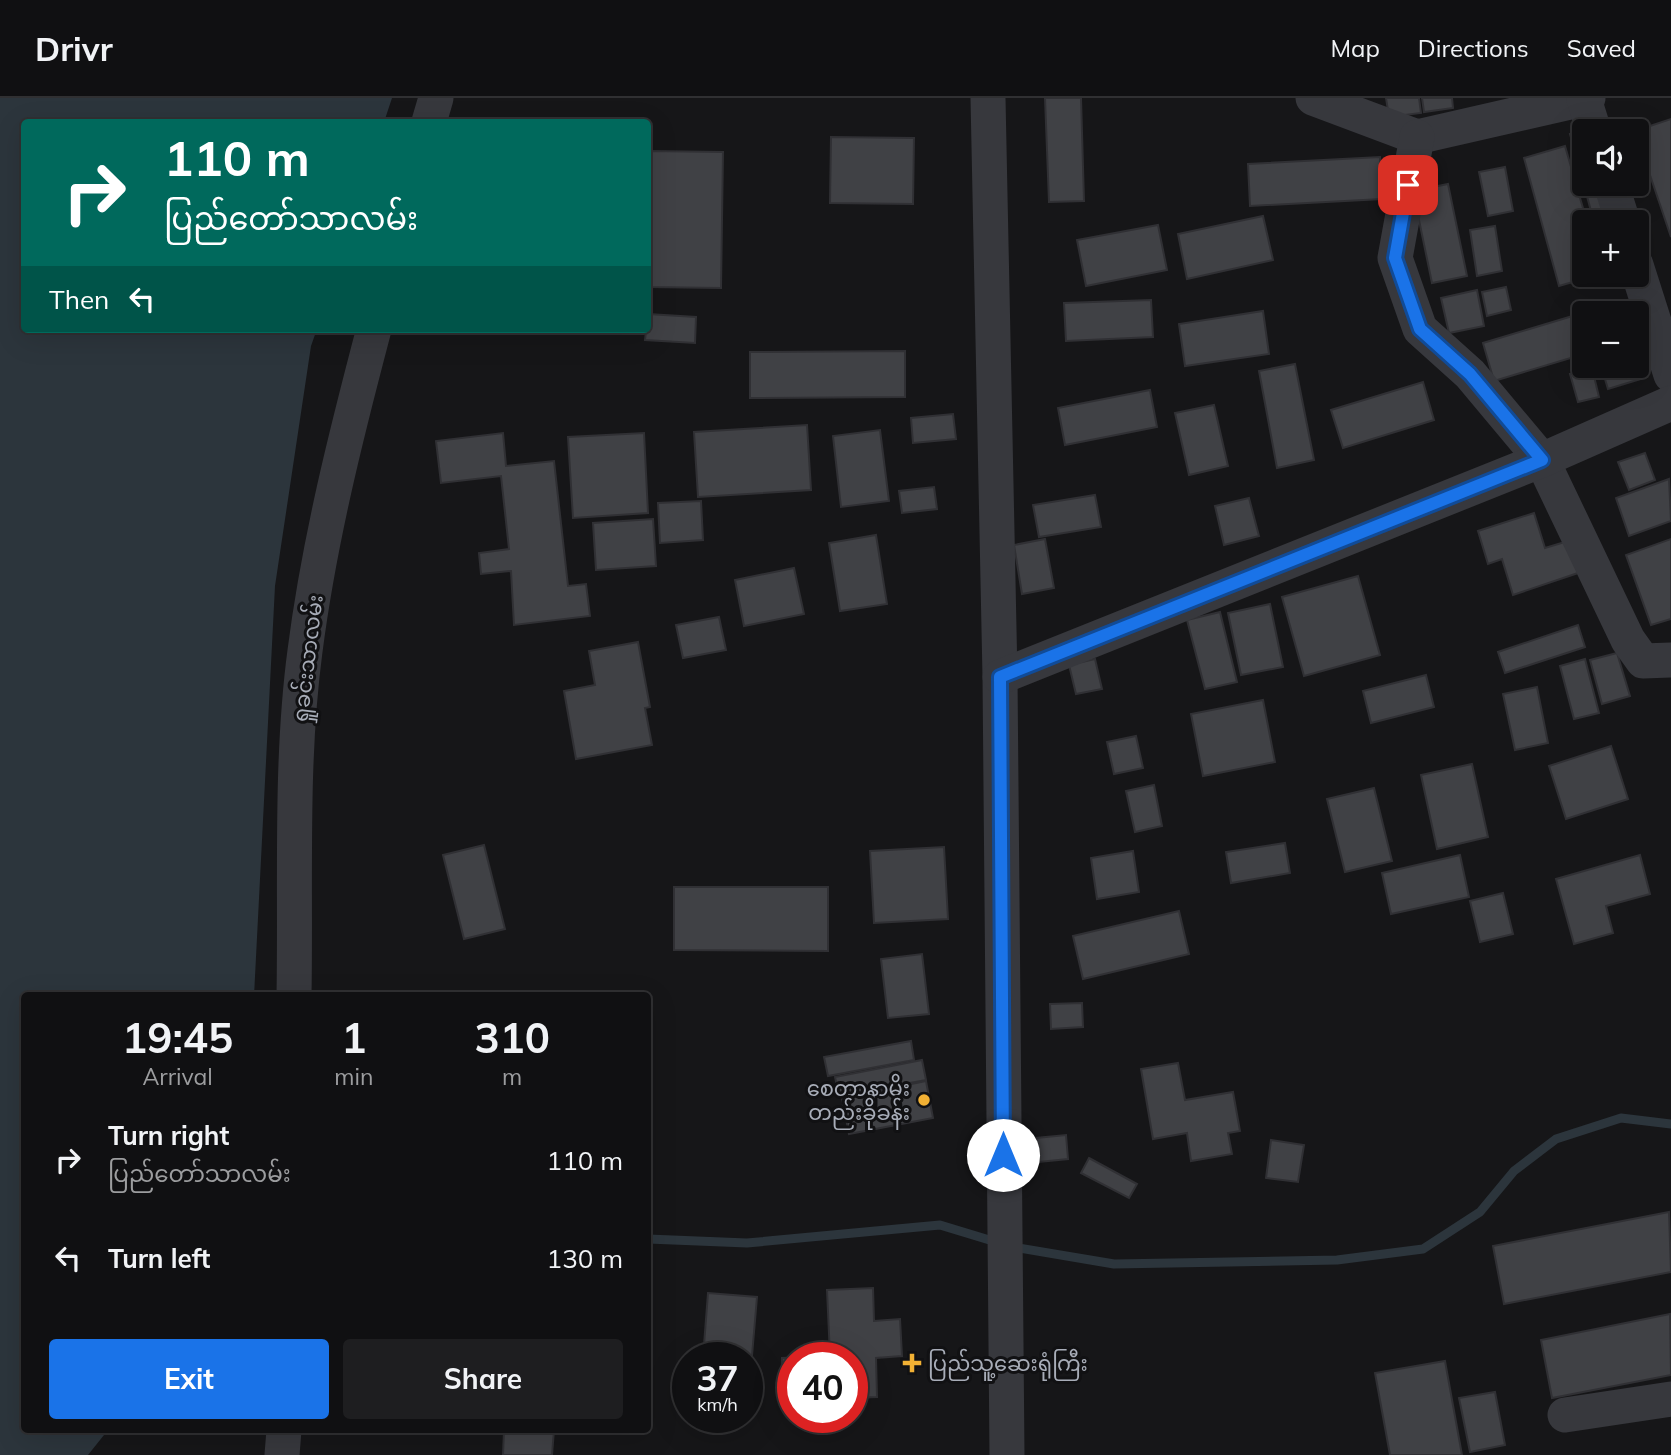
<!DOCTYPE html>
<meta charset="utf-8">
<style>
:root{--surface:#101012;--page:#1e1e20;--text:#f1f3f6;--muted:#9c9d9f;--line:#303032;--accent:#1a73e8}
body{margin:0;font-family:Mulish,"Noto Sans Myanmar",sans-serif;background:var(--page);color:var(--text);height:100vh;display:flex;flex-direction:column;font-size:26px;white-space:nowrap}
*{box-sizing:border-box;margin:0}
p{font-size:23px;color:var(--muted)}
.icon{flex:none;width:38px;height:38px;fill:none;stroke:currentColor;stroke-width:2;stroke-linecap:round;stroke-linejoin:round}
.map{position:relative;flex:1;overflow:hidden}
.drawer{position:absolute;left:21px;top:894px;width:630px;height:441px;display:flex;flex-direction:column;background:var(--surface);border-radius:7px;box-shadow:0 7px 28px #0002,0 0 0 2px var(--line)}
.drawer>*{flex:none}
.hud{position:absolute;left:21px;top:21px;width:630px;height:214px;border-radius:7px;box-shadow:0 7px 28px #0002,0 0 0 2px var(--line);background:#00695c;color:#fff;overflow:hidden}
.tools{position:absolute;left:1572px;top:21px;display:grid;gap:14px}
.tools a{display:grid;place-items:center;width:77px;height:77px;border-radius:7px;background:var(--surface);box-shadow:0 7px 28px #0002,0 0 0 2px var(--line);font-size:35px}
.speed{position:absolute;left:672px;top:1244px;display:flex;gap:14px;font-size:35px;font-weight:700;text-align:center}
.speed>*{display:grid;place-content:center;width:91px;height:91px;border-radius:50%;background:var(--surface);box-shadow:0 7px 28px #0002,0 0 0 2px var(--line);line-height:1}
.speed small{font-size:18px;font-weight:400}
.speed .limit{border:10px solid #d22;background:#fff;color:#111}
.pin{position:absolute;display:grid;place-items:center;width:60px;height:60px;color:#fff;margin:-30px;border-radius:14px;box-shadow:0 4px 10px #0006}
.me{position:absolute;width:77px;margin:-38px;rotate:0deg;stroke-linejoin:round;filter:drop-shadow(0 0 5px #0008)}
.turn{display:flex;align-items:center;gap:24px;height:147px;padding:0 28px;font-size:32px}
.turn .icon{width:91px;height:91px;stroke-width:2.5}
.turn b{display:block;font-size:49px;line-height:60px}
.then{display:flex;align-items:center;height:66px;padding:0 28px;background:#0003;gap:14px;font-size:26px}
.eta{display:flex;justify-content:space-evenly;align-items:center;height:119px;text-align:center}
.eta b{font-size:42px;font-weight:700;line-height:49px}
.button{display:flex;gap:14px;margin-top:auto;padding:14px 28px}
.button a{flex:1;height:80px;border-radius:7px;background:var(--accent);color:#fff;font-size:28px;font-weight:700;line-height:80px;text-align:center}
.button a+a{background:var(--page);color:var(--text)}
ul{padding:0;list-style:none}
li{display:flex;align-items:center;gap:21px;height:98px;padding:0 28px}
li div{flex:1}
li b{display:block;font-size:26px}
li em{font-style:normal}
header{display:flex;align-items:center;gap:42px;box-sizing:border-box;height:98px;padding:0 35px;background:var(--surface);border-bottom:2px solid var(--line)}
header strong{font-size:33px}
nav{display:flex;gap:38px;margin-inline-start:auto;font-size:24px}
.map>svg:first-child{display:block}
.water{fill:#2c353c}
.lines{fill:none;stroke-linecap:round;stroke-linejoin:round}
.stream{stroke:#2c353c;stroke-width:9}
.building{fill:#404145;stroke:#303034;stroke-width:2}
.minor{stroke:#37383d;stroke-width:35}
.route-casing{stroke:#114b97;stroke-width:18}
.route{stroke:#1a73e8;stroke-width:12}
.poi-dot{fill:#f2b134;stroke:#111113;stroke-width:2.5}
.labels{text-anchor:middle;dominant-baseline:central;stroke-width:6;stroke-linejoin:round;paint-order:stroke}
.street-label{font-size:21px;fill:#a8adb8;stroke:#111113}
.poi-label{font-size:21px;fill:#a8adb8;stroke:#111113;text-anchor:end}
</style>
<header>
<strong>Drivr</strong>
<nav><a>Map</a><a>Directions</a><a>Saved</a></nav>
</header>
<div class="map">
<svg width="1671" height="1357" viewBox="0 0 1671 1357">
<rect width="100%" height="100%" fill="#161618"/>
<path class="water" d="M0,0H392L384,24H24V231H317L311,248L275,488L254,898H24V1332H108L88,1357H0Z"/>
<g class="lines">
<g class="stream">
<path d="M648,1141L747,1145L940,1127L996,1144"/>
<path d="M1013,1149L1114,1166L1337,1162L1423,1151L1480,1114L1514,1073L1556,1041L1621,1020L1671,1026"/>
</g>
</g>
<g class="building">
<path d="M1045,0H1081L1084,103L1049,104Z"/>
<path d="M1386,0H1419L1421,15L1389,19Z"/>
<path d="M1422,0H1452L1453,10L1424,14Z"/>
<path d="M1671,21V139L1635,33Z"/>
<path d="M1592,31L1584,33V86H1607L1618,124H1594L1570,36Z"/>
<path d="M831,39L914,40L913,106L830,105Z"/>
<path d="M1565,48L1587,124H1584V177H1597L1559,188L1524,60Z"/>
<path d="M648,53L723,54L721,190L648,189Z"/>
<path d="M1380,59L1382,101L1250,108L1248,66Z"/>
<path d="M1505,69L1513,113L1488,118L1479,74Z"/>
<path d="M1448,86L1467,178L1432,185L1413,93Z"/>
<path d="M1263,118L1273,162L1187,181L1178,136Z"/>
<path d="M1158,127L1167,172L1086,188L1077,142Z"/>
<path d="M1495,128L1502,173L1477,178L1470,132Z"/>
<path d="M1608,177H1632L1633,183L1612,189Z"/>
<path d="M1506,189L1511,212L1487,218L1482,194Z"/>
<path d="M1477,192L1484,228L1449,235L1441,200Z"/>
<path d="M1151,202L1153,239L1066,243L1064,205Z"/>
<path d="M1609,207L1612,215H1584V256L1494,283L1483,245Z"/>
<path d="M1263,213L1269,256L1185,268L1179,226Z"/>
<path d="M648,216L696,219L695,245L645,242Z"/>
<path d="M905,253V299L750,300V254Z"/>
<path d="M1639,253L1647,279L1608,291L1601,268H1636V254Z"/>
<path d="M1295,266L1314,362L1277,370L1259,273Z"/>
<path d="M1592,270L1599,299L1578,304L1570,276Z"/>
<path d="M1423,284L1434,322L1343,350L1331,312Z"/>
<path d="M1150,292L1157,329L1065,347L1058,310Z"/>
<path d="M1214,307L1228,368L1189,377L1175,315Z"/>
<path d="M953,316L956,341L913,345L911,320Z"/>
<path d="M807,327L811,392L698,399L694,334Z"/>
<path d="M880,332L889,403L841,409L833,338Z"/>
<path d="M503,335L506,368L554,363L568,488L586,486L590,518L514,527L511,473L481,476L479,455L509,451L501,378L441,385L436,343Z"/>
<path d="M644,335L648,415L573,420L568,339Z"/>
<path d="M1645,355L1655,382L1629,392L1618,364Z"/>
<path d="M1669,381L1671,423L1629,438L1616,400Z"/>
<path d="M934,389L937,411L902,415L899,393Z"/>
<path d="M1095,397L1101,429L1039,439L1033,407Z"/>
<path d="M1249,400L1259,438L1224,447L1215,408Z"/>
<path d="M701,403L703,442L660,445L658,405Z"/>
<path d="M1534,415L1545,450L1568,443L1578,475L1513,497L1502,461L1488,466L1478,433Z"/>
<path d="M653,421L656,468L596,472L593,425Z"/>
<path d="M876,437L887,506L840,513L829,445Z"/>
<path d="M1045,441L1054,490L1022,496L1014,447Z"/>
<path d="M1671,441V521L1651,527L1626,457Z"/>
<path d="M794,470L804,516L744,528L735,482Z"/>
<path d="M1358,478L1380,557L1304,578L1282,499Z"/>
<path d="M1270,506L1283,569L1241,577L1228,515Z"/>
<path d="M1220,514L1237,584L1205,591L1187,522Z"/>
<path d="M719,519L726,552L683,560L676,527Z"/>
<path d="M1578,527L1585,549L1505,575L1498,554Z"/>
<path d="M638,544L650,609L645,610L652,647L576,661L564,593L595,587L589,553Z"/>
<path d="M1617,555L1630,598L1602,606L1590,562Z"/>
<path d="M1095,561L1102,591L1076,596L1069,567Z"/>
<path d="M1585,561L1599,615L1574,621L1560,568Z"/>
<path d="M1426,577L1434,609L1371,625L1363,593Z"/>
<path d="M1537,589L1548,645L1515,652L1503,596Z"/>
<path d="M1263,602L1275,664L1203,678L1191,616Z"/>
<path d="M1136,638L1143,670L1114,676L1107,644Z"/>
<path d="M1611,648L1628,701L1566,721L1549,668Z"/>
<path d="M1472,666L1488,739L1437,751L1421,677Z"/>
<path d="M1154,687L1162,728L1135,734L1126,693Z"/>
<path d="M1374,690L1392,763L1345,774L1327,701Z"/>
<path d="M1285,745L1290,775L1231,785L1226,754Z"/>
<path d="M484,747L505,831L464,841L443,757Z"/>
<path d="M944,749L948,821L874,825L870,753Z"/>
<path d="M1133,753L1139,794L1097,801L1091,760Z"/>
<path d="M1460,757L1469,799L1391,816L1382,775Z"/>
<path d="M1640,757L1650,796L1606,808L1613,835L1574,846L1556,781Z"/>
<path d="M674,789H828V853L674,852Z"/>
<path d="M1503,795L1513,836L1480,844L1470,803Z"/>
<path d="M1179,813L1189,856L1083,881L1073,838Z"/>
<path d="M922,856L929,916L888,920L881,861Z"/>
<path d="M1082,905L1083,929L1051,931L1050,906Z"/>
<path d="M911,943L914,962L828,978L824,959Z"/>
<path d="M922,962L926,982L839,998L835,979Z"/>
<path d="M1178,965L1185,1002L1233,994L1240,1033L1228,1035L1232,1056L1191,1063L1187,1035L1153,1041L1141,971Z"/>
<path d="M926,983L933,1020L849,1036L842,1000Z"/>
<path d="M1066,1037L1068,1061L1039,1064L1036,1040Z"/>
<path d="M1271,1042L1304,1047L1298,1084L1266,1080Z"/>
<path d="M1089,1060L1137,1086L1129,1100L1081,1075Z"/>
<path d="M1669,1114L1671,1174L1504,1206L1493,1148Z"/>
<path d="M873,1190L874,1223L900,1221L902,1258L876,1260L877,1299L852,1300V1260H793V1302L783,1303L782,1260L830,1258L827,1192Z"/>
<path d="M708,1195L757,1199L749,1293L747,1260H703Z"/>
<path d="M1670,1216L1671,1277L1552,1300L1541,1242Z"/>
<path d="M1445,1263L1462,1357H1390L1375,1275Z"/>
<path d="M1495,1294L1505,1347L1470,1354L1459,1300Z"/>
<path d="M504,1332H554L552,1357H503Z"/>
</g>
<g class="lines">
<g class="minor">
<path d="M988,0L1000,579L1007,1357"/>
<path d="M1313,0L1417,39L1588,0"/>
<path d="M1584,1L1594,33"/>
<path d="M429,24L436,0"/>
<path d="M1417,39L1395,160L1420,231L1470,276L1542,362L1628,542L1643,563L1671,562"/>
<path d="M1611,86L1623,124"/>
<path d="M1636,167L1671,277"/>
<path d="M1000,579L1542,362L1671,305"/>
<path d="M294,898C296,785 290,665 305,553C319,444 346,337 374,231"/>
<path d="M1565,1317L1671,1301"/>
<path d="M282,1357L284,1332"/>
</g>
</g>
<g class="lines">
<defs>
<path id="route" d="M1003,1057L1000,579L1542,362L1470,276L1420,231L1395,160L1408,87"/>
</defs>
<use href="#route" class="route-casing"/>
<use href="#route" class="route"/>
</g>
<g class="poi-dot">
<circle cx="924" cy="1002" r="7"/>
<path d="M908.5 1254.5h7v7h7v7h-7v7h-7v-7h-7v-7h7z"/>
</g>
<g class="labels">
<g class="street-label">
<text transform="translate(307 561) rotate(-83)">ရှုခင်းသာလမ်း</text>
</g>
<g class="poi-label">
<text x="910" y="990">စေတာနာမိုး<tspan x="910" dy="24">တည်းခိုခန်း</tspan></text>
<text x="928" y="1265" text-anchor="start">ပြည်သူ့ဆေးရုံကြီး</text>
</g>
</g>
</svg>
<div class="tools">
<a><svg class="icon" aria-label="sound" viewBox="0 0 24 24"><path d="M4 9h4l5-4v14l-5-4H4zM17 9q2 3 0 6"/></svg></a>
<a>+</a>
<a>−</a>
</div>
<div class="speed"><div>37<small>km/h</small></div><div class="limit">40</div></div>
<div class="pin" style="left:1408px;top:87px;background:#d93025"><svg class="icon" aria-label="arrive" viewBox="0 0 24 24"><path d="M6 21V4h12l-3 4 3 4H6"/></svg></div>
<svg class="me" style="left:1003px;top:1057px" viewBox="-20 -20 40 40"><circle r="19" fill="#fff"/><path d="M0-13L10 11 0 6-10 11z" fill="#1a73e8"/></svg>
<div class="hud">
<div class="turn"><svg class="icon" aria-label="right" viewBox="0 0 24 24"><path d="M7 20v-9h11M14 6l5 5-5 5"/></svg><div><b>110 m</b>ပြည်တော်သာလမ်း</div></div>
<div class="then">Then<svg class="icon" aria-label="left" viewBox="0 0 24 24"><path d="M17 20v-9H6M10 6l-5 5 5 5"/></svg></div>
</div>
<section class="drawer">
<div class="eta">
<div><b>19:45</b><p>Arrival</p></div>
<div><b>1</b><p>min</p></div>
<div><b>310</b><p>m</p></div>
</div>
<ul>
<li><svg class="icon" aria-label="right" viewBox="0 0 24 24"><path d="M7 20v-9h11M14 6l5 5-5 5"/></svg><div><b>Turn right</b><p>ပြည်တော်သာလမ်း</p></div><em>110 m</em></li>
<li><svg class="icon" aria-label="left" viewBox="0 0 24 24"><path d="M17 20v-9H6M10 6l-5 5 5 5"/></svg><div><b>Turn left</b></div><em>130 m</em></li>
</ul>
<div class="button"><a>Exit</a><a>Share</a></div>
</section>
</div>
